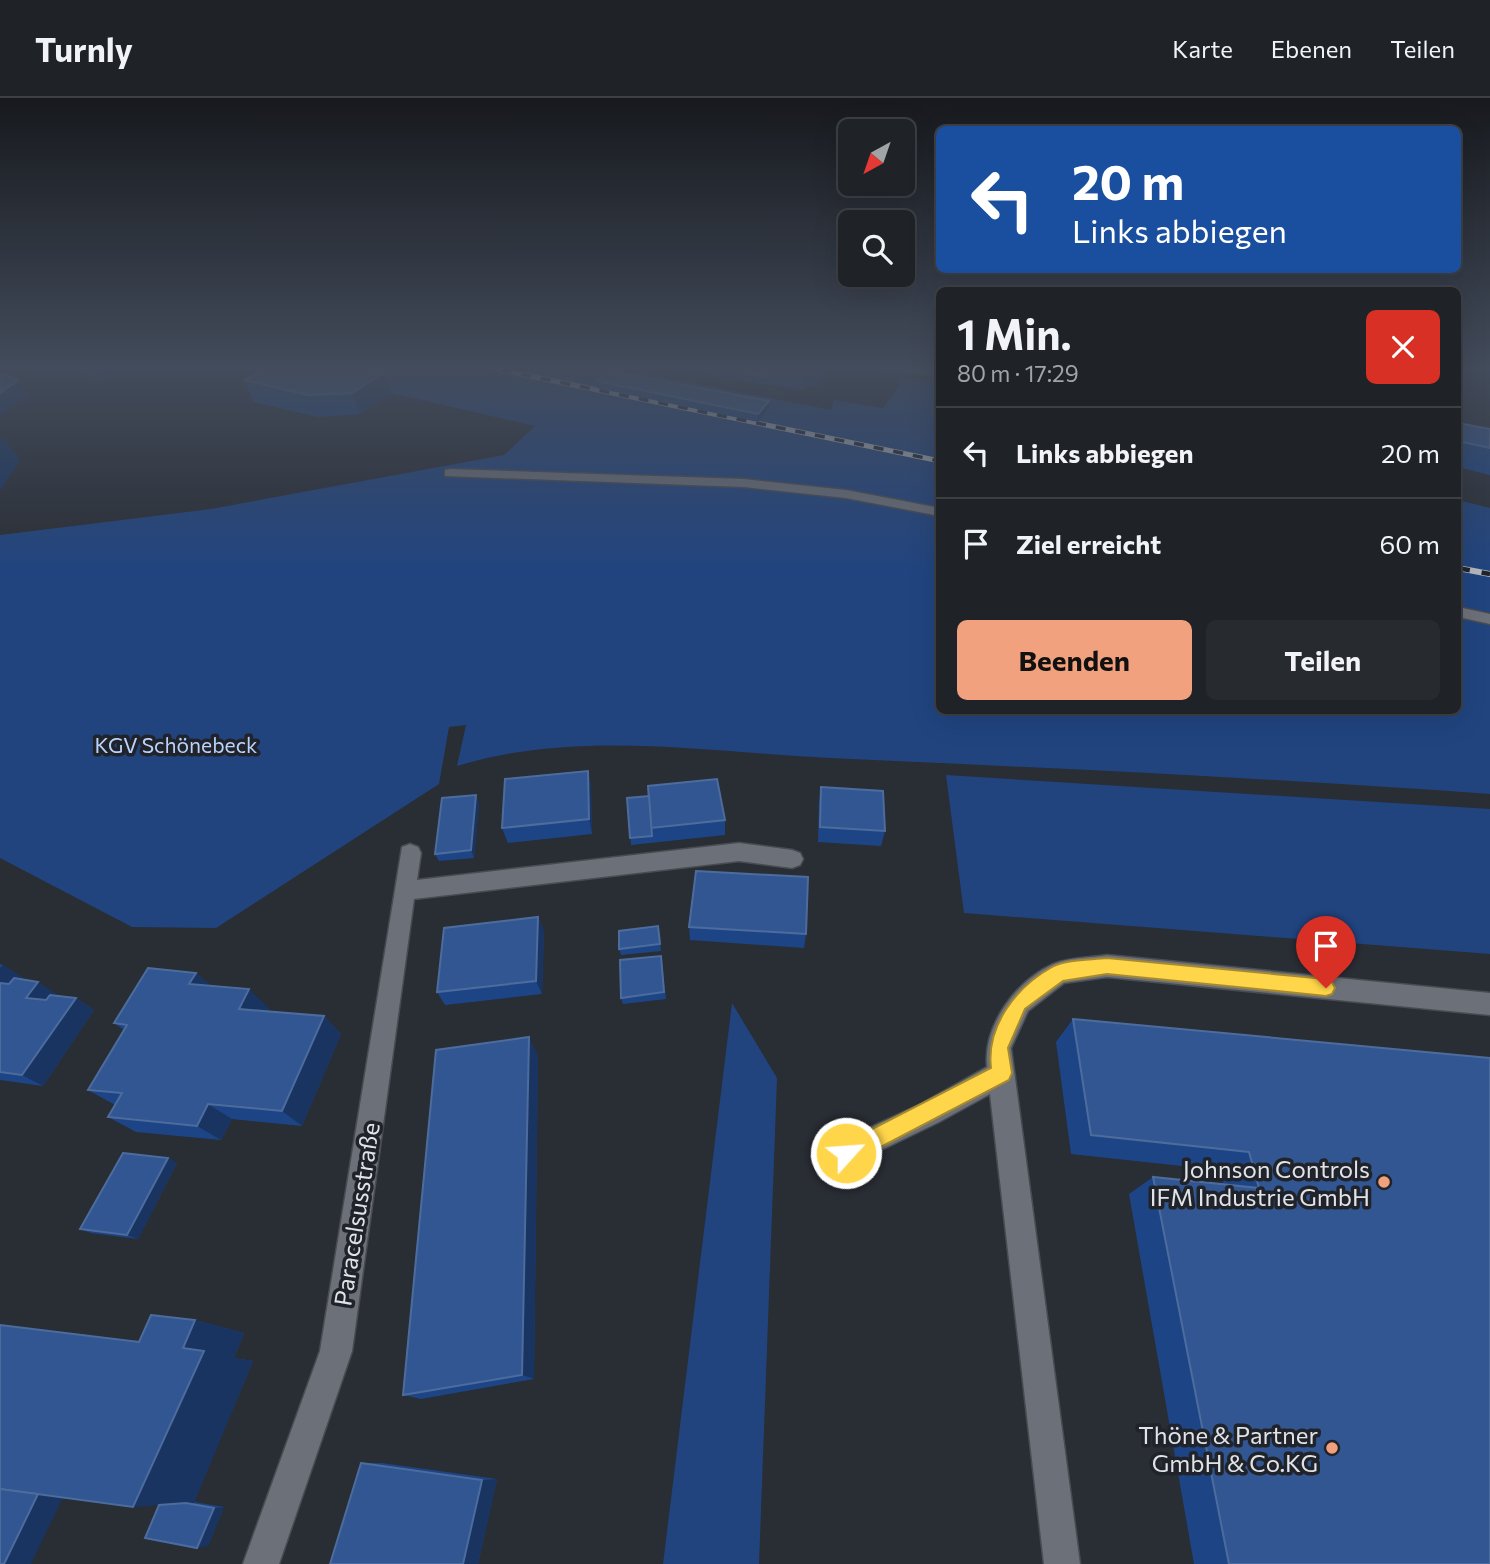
<!DOCTYPE html>
<html lang="de">
<meta charset="utf-8">
<style>
:root{--surface:#1f2227;--page:#272a2f;--text:#f1f3f6;--muted:#a1a4a7;--line:#3c3f44;--accent:#f1a17d}
body{margin:0;font-family:Commissioner,sans-serif;background:var(--page);color:var(--text);height:100vh;display:flex;flex-direction:column;font-size:26px;white-space:nowrap}
*{box-sizing:border-box;margin:0}
p{font-size:23px;color:var(--muted)}
.icon{flex:none;width:38px;height:38px;fill:none;stroke:currentColor;stroke-width:2;stroke-linecap:round;stroke-linejoin:round}
.map{position:relative;flex:1;overflow:hidden}
.details{position:absolute;left:936px;top:189px;width:525px;height:427px;display:flex;flex-direction:column;background:var(--surface);border-radius:10px;box-shadow:0 7px 28px #0002,0 0 0 2px var(--line)}
.details>*{flex:none}
.banner{position:absolute;left:936px;top:28px;width:525px;height:147px;border-radius:10px;box-shadow:0 7px 28px #0002,0 0 0 2px var(--line);background:#1a4fa0;color:#fff;overflow:hidden}
.needle{width:46px;rotate:220deg}
.buttons{position:absolute;left:838px;top:21px;display:grid;gap:14px}
.buttons a{display:grid;place-items:center;width:77px;height:77px;border-radius:10px;background:var(--surface);box-shadow:0 7px 28px #0002,0 0 0 2px var(--line);font-size:35px}
.pin{position:absolute;display:grid;place-items:center;width:60px;height:60px;color:#fff;margin:-72px -30px;border-radius:50% 50% 50% 0;rotate:-45deg;box-shadow:0 0 7px #0007}
.pin .icon{rotate:45deg}
.me{position:absolute;width:77px;margin:-38px;rotate:64deg;stroke-linejoin:round;filter:drop-shadow(0 0 5px #0008)}
.turn{display:flex;align-items:center;gap:24px;height:147px;padding:0 21px;font-size:32px}
.turn .icon{width:91px;height:91px;stroke-width:2.5}
.turn b{display:block;font-size:49px;line-height:60px}
.round{display:grid;place-items:center;flex:none;width:74px;height:74px;border-radius:10px;background:var(--page)}
.head{display:flex;align-items:center;justify-content:space-between;height:119px;padding:0 21px}
h1{font-size:42px;font-weight:700;line-height:52px}
.primary-button{display:flex;gap:14px;margin-top:auto;padding:14px 21px}
.primary-button a{flex:1;height:80px;border-radius:10px;background:var(--accent);color:#111;font-size:28px;font-weight:700;line-height:80px;text-align:center}
.primary-button a+a{background:var(--page);color:var(--text)}
ul{padding:0;list-style:none}
li{display:flex;align-items:center;gap:21px;height:91px;padding:0 21px;border-top:2px solid var(--line)}
li div{flex:1}
li b{display:block;font-size:26px}
li em{font-style:normal}
header{display:flex;align-items:center;gap:42px;box-sizing:border-box;height:98px;padding:0 35px;background:var(--surface);border-bottom:2px solid var(--line)}
header strong{font-size:33px}
nav{display:flex;gap:38px;margin-inline-start:auto;font-size:24px}
.map>svg:first-child{display:block}
.green{fill:#21447f}
.lines{fill:none;stroke-linecap:round;stroke-linejoin:round}
.minor-casing{stroke:#484b50;stroke-width:3}
.minor{fill:#6c7078;fill-rule:evenodd}
.rail-far1-casing{stroke:#b3b6bb;stroke-width:5}
.rail-casing{stroke:#b3b6bb;stroke-width:6}
.rail-far1{stroke:#20232a;stroke-width:3.5;stroke-dasharray:10;stroke-linecap:butt}
.rail{stroke:#20232a;stroke-width:4.5;stroke-dasharray:12;stroke-linecap:butt}
.wall{fill:#1d4586}
.shaded-wall{fill:#193461}
.building{fill:#325691;stroke:#4d6c9e;stroke-width:2}
.route{fill:#ffd54a;stroke:#a68a30;stroke-width:2}
.poi-dot{fill:#f1a17d;stroke:#20232a;stroke-width:2.5}
.labels{text-anchor:middle;dominant-baseline:central;stroke-width:7;stroke-linejoin:round;paint-order:stroke}
.park-label{font-size:21px;fill:#bad3fc;stroke:#20232a}
.near-poi-label{font-size:24px;fill:#e0e3e7;stroke:#20232a;text-anchor:end}
.near-street-label{font-size:24px;fill:#e0e3e7;stroke:#20232a}
</style>
<header>
<strong>Turnly</strong>
<nav><a>Karte</a><a>Ebenen</a><a>Teilen</a></nav>
</header>
<div class="map">
<svg width="1490" height="1466" viewBox="0 0 1490 1466">
<rect width="100%" height="100%" fill="#292d34"/>
<g class="green">
<path d="M273,268H605L831,312L834,302L883,310L903,282L940,284V612H1458V402L1490,410V696C1270,680 1050,670 830,660C707,654 578,631 457,668L466,627L449,629L439,686L216,830L132,829L0,760V437L211,411L504,357L535,328Z"/>
<path d="M946,677L1490,711V856L964,815Z"/>
<path d="M732,905L777,980L759,1466H663Z"/>
</g>
<g class="lines">
<defs>
<g id="minor">
<path d="M862,268L940,270V277L868,271Z"/>
<path d="M1458,268H1471L1458,277Z"/>
<path d="M450,371L744,381L846,392L940,410V418L846,400L744,389L445,378V372Z"/>
<path d="M1458,509L1490,516V526L1458,519Z"/>
<path d="M739,745L792,752L800,755L803,761L800,767L792,770L739,763L414,801L352,1253L279,1466H243L320,1253L402,749L410,746L418,749L421,755L417,782Z"/>
<path d="M1107,857L1490,895V917L1107,879L1064,885L1028,913L1011,950L1080,1466H1044L990,996L939,1024L846,1069L836,1065L832,1055L836,1045L921,1006L987,969C983,927 1016,883 1053,866C1069,859 1090,860 1107,857Z"/>
</g>
</defs>
<use href="#minor" class="minor-casing"/>
<use href="#minor" class="minor"/>
<defs>
<path id="rail-far1" d="M482,268L940,363"/>
<path id="rail" d="M1458,470L1490,476"/>
</defs>
<use href="#rail-far1" class="rail-far1-casing"/>
<use href="#rail" class="rail-casing"/>
<use href="#rail-far1" class="rail-far1"/>
<use href="#rail" class="rail"/>
</g>
<g class="wall">
<path d="M80,268L117,275L99,282L85,276Z"/>
<path d="M668,268H824L823,281L817,289L808,287L804,292L766,286L765,287Z"/>
<path d="M244,282L392,296L360,316L317,319L254,304Z"/>
<path d="M596,283L769,303V310L758,324L597,290Z"/>
<path d="M1458,325L1490,331V377L1458,369Z"/>
<path d="M588,673L591,689L592,736L508,745L502,730Z"/>
<path d="M821,689L885,733L881,748L818,744L819,704Z"/>
<path d="M627,700L725,722V737L631,747Z"/>
<path d="M479,705L474,760L439,763L435,756Z"/>
<path d="M538,819L544,833L542,896L445,907L437,894Z"/>
<path d="M689,829L806,836L804,850L690,842Z"/>
<path d="M659,835L661,853L621,857L619,851Z"/>
<path d="M662,864L666,901L623,906L621,900Z"/>
<path d="M0,866L3,867L23,880L22,881L38,884L57,897L76,900L94,912L43,988L0,982Z"/>
<path d="M196,875L210,887L269,910L267,914L324,918L341,936L302,1028L232,1021L221,1042L136,1034L108,1019L115,1007L88,992L124,932L114,925Z"/>
<path d="M1073,921L1490,960V1466H1194L1129,1096L1153,1079L1223,1086L1219,1072L1071,1056L1056,944Z"/>
<path d="M538,957L534,1281L421,1301L403,1297Z"/>
<path d="M168,1060L177,1065L138,1141L91,1135L80,1131Z"/>
<path d="M195,1222L244,1235L234,1260L253,1263L194,1404L224,1409L208,1448L159,1407L63,1400L0,1466L139,1244Z"/>
<path d="M361,1365H382L497,1381L478,1466H330Z"/>
</g>
<g class="shaded-wall">
<path d="M111,268H114L117,275L99,282L94,274Z"/>
<path d="M805,268H809L808,287L804,292Z"/>
<path d="M818,268H824L823,281L817,289Z"/>
<path d="M385,274L392,296L360,316L352,295Z"/>
<path d="M18,282L28,297L0,318V295Z"/>
<path d="M769,303V310L758,324V316Z"/>
<path d="M3,339L20,362L0,393V344Z"/>
<path d="M588,673L591,689L592,736L589,721Z"/>
<path d="M476,697L479,705L474,760L471,752Z"/>
<path d="M538,819L544,833L542,896L536,883Z"/>
<path d="M3,867L23,880L9,897L0,891V870Z"/>
<path d="M196,875L218,894L189,886Z"/>
<path d="M38,884L57,897L46,912L26,900Z"/>
<path d="M249,891L269,910L260,930L239,911Z"/>
<path d="M76,900L94,912L43,988L22,977Z"/>
<path d="M324,918L341,936L302,1028L282,1013Z"/>
<path d="M529,939L538,957L534,1281L522,1277Z"/>
<path d="M208,1006L232,1021L221,1042L197,1028Z"/>
<path d="M168,1060L177,1065L138,1141L127,1137Z"/>
<path d="M195,1222L244,1235L234,1260L253,1263L194,1405L133,1409L183,1250Z"/>
<path d="M497,1381L478,1466H463L482,1382Z"/>
<path d="M69,1387L31,1466H4L42,1388Z"/>
<path d="M224,1409L208,1448L197,1450L214,1410Z"/>
</g>
<g class="building">
<path d="M80,268H111L94,274Z"/>
<path d="M269,268H358L385,274L352,295L308,297L244,282Z"/>
<path d="M706,268H745L766,273V278L765,279Z"/>
<path d="M609,273L769,303L758,316L596,283Z"/>
<path d="M0,274L18,282L0,295Z"/>
<path d="M1458,325L1490,331V350L1458,343Z"/>
<path d="M588,673L589,721L502,730L505,681Z"/>
<path d="M717,681L725,722L651,730L648,688Z"/>
<path d="M821,689L883,693L885,733L820,729Z"/>
<path d="M476,697L471,752L435,756L442,700Z"/>
<path d="M649,698L652,738L630,740L627,700Z"/>
<path d="M696,773L808,779L806,836L689,829Z"/>
<path d="M538,819L536,883L437,894L444,830Z"/>
<path d="M658,828L660,846L619,851V833Z"/>
<path d="M661,858L664,894L621,900L620,862Z"/>
<path d="M148,870L196,875L189,886L249,891L239,911L324,918L282,1013L208,1006L197,1028L108,1019L122,995L88,992L127,927L114,925Z"/>
<path d="M14,880L38,884L26,900L46,902L50,897L76,900L22,977L0,974V885L9,886Z"/>
<path d="M1073,921L1490,960V1466H1229L1153,1079L1259,1090L1249,1054L1091,1037Z"/>
<path d="M529,939L522,1277L403,1297L436,952Z"/>
<path d="M123,1055L168,1060L127,1137L80,1131Z"/>
<path d="M151,1217L195,1222L183,1250L204,1253L133,1409L0,1391V1227L139,1244Z"/>
<path d="M361,1365L482,1382L463,1466H330Z"/>
<path d="M0,1391L38,1396L4,1466H0Z"/>
<path d="M186,1405L214,1410L197,1450L145,1440L159,1407Z"/>
</g>
<linearGradient id="sky" x2="0" y2="1"><stop stop-color="#17191d"/><stop offset="0.57" stop-color="#434c5c"/><stop offset="1" stop-color="#434c5c" stop-opacity="0"/></linearGradient>
<rect width="1490" height="474" fill="url(#sky)"/>
<path class="route" d="M1107,860L1326,881L1332,884L1335,890L1332,896L1326,898L1107,876L1063,883L1025,911L1008,950L1012,975L1009,982L854,1063L846,1066L839,1063L836,1055L839,1048L991,970C986,928 1016,889 1052,869C1067,861 1090,862 1107,860Z"/>
<g class="poi-dot">
<circle cx="1384" cy="1084" r="7"/>
<circle cx="1332" cy="1350" r="7"/>
</g>
<g class="labels">
<g class="park-label">
<text x="176" y="646">KGV Schönebeck</text>
</g>
<g class="near-poi-label">
<text x="1370" y="1070">Johnson Controls<tspan x="1370" dy="28">IFM Industrie GmbH</tspan></text>
<text x="1318" y="1336">Thöne &amp; Partner<tspan x="1318" dy="28">GmbH &amp; Co.KG</tspan></text>
</g>
<g class="near-street-label">
<text transform="translate(356 1116) rotate(-81)">Paracelsusstraße</text>
</g>
</g>
</svg>
<div class="buttons">
<a><svg class="needle" viewBox="-14 -14 28 28"><path d="M0-13l5 13h-10z" fill="#e53935"/><path d="M0 13l5-13h-10z" fill="#a1a4a7"/></svg></a>
<a><svg class="icon" aria-label="search" viewBox="0 0 24 24"><circle cx="10" cy="10" r="6"/><path d="M15 15l6 6"/></svg></a>
</div>
<div class="pin" style="left:1326px;top:890px;background:#d93025"><svg class="icon" aria-label="arrive" viewBox="0 0 24 24"><path d="M6 21V4h12l-3 4 3 4H6"/></svg></div>
<svg class="me" style="left:846px;top:1055px" viewBox="-20 -20 40 40"><circle r="17" fill="#ffd54a" stroke="#fff" stroke-width="3"/><path d="M0-11L8 9 0 5-8 9z" fill="#fff"/></svg>
<div class="banner">
<div class="turn"><svg class="icon" aria-label="left" viewBox="0 0 24 24"><path d="M17 20v-9H6M10 6l-5 5 5 5"/></svg><div><b>20 m</b>Links abbiegen</div></div>
</div>
<section class="details">
<div class="head"><div><h1>1 Min.</h1><p>80 m · 17:29</p></div><a class="round" style="background:#d93025;color:#fff"><svg class="icon" aria-label="close" viewBox="0 0 24 24"><path d="M6 6l12 12M18 6L6 18"/></svg></a></div>
<ul>
<li><svg class="icon" aria-label="left" viewBox="0 0 24 24"><path d="M17 20v-9H6M10 6l-5 5 5 5"/></svg><div><b>Links abbiegen</b></div><em>20 m</em></li>
<li><svg class="icon" aria-label="arrive" viewBox="0 0 24 24"><path d="M6 21V4h12l-3 4 3 4H6"/></svg><div><b>Ziel erreicht</b></div><em>60 m</em></li>
</ul>
<div class="primary-button"><a>Beenden</a><a>Teilen</a></div>
</section>
</div>
